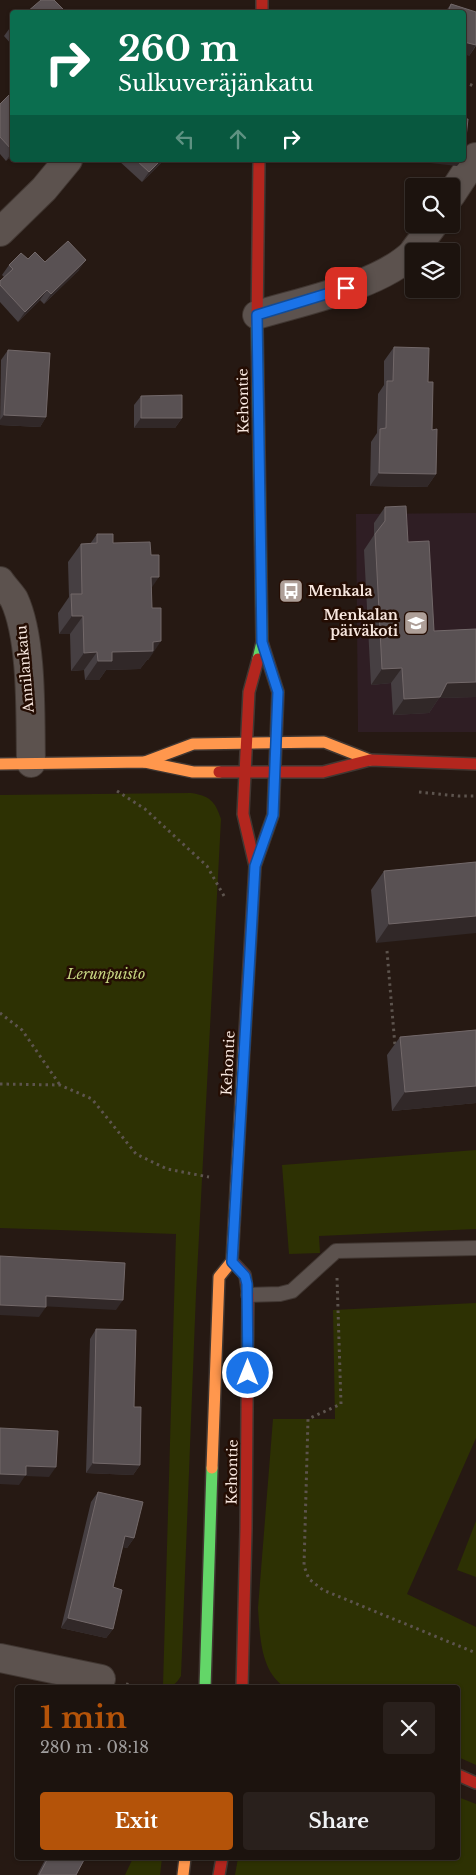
<!DOCTYPE html>
<meta charset="utf-8">
<style>
:root{--surface:#1c130e;--page:#29201c;--text:#f1f3f6;--muted:#a09e9e;--line:#3a322e;--accent:#b45309}
body{margin:0;font-family:"Libre Baskerville",serif;background:var(--page);color:var(--text);height:100vh;display:flex;flex-direction:column;font-size:19px;white-space:nowrap}
*{box-sizing:border-box;margin:0}
p{font-size:16px;color:var(--muted)}
.icon{flex:none;width:28px;height:28px;fill:none;stroke:currentColor;stroke-width:2;stroke-linecap:round;stroke-linejoin:round}
.map{position:relative;flex:1;overflow:hidden}
.sheet{position:absolute;left:15px;top:1685px;width:445px;height:175px;display:flex;flex-direction:column;background:var(--surface);border-radius:5px;box-shadow:0 1px 4px #0004,0 0 0 1px var(--line)}
.sheet>*{flex:none}
.top-card{position:absolute;left:10px;top:10px;width:456px;height:152px;border-radius:5px;box-shadow:0 1px 4px #0004,0 0 0 1px var(--line);background:#0b6e4f;color:#fff;overflow:hidden}
.buttons{position:absolute;left:405px;top:178px;display:grid;gap:10px}
.buttons a{display:grid;place-items:center;width:55px;height:55px;border-radius:5px;background:var(--surface);box-shadow:0 1px 4px #0004,0 0 0 1px var(--line);font-size:25px}
.pin{position:absolute;display:grid;place-items:center;width:42px;height:42px;color:#fff;margin:-21px;border-radius:10px;box-shadow:0 2px 8px #0006}
.me{position:absolute;width:55px;margin:-28px;rotate:0deg;stroke-linejoin:round;filter:drop-shadow(0 0 4px #0008)}
.turn{display:flex;align-items:center;gap:18px;height:105px;padding:0 25px;font-size:22px}
.turn .icon{width:65px;height:65px;stroke-width:2.5}
.turn b{display:block;font-size:35px;line-height:42px}
.lanes{display:flex;align-items:center;height:48px;padding:0 25px;background:#0003;justify-content:center;gap:25px;direction:ltr}
.lanes .off{opacity:.35}
.round{display:grid;place-items:center;flex:none;width:52px;height:52px;border-radius:5px;background:var(--page)}
.overview{display:flex;align-items:center;justify-content:space-between;height:85px;padding:0 25px}
h1{font-size:30px;font-weight:800;line-height:38px;color:var(--accent)}
.button{display:flex;gap:10px;margin-top:auto;padding:10px 25px}
.button a{flex:1;height:58px;border-radius:5px;background:var(--accent);color:#fff;font-size:20px;font-weight:800;line-height:58px;text-align:center}
.button a+a{background:var(--page);color:var(--text)}
.map>svg:first-child{display:block}
.education{fill:#2f1e24}
.green{fill:#2d3103}
.lines{fill:none;stroke-linecap:round;stroke-linejoin:round}
.lane-casing{stroke:#413732;stroke-width:16}
.street-casing{stroke:#413732;stroke-width:30}
.fast-casing{stroke:#413732;stroke-width:14}
.slow-casing{stroke:#413732;stroke-width:14}
.jam-casing{stroke:#413732;stroke-width:14}
.path{stroke:#5d544e;stroke-width:3;stroke-dasharray:2.5 4;stroke-linecap:butt}
.lane{stroke:#5c524e;stroke-width:14}
.street{stroke:#5c524e;stroke-width:28}
.fast{stroke:#63d668;stroke-width:11}
.slow{stroke:#ff974d;stroke-width:11}
.jam{stroke:#b3261e;stroke-width:11}
.wall{fill:#463f42}
.shaded-wall{fill:#312828}
.building{fill:#595153;stroke:#726869}
.route-casing{stroke:#114b97;stroke-width:12}
.route{stroke:#1a73e8;stroke-width:9}
.labels{text-anchor:middle;dominant-baseline:central;stroke-width:5;stroke-linejoin:round;paint-order:stroke}
.street-label{font-size:14px;fill:#f8e7df;stroke:#240d03}
.poi-label{font-size:14px;font-weight:bold;fill:#f8e7df;stroke:#240d03;text-anchor:start}
.park-label{font-size:14px;font-style:italic;fill:#c6d581;stroke:#240d03}
</style>
<div class="map">
<svg width="476" height="1875" viewBox="0 0 476 1875">
<rect width="100%" height="100%" fill="#261913"/>
<path class="education" d="M476,513V732H358L356,514Z"/>
<g class="green">
<path d="M191,793C210,796 215,801 221,819L196,1293L181,1676C176,1684 172,1688 163,1686L176,1234L0,1228V795Z"/>
<path d="M476,1150V1229L319,1236L320,1253L289,1254L282,1165Z"/>
<path d="M476,1303V1438L407,1594L476,1627V1765L458,1757V1688L285,1687C260,1672 260,1634 258,1608L273,1419H335L333,1310Z"/>
<path d="M476,1521V1577L457,1570Z"/>
<path d="M458,1797L476,1804V1875H235L238,1858H458Z"/>
<path d="M133,1858H162L160,1875H125Z"/>
</g>
<g class="lines">
<defs>
<path id="lane" d="M248,1295L280,1294L292,1291L336,1251L476,1248"/>
<g id="street">
<path d="M451,195L476,157"/>
<path d="M0,232L44,189L68,160"/>
<path d="M414,251L434,224"/>
<path d="M257,315C303,301 380,286 414,252"/>
<path d="M0,581C4,587 10,593 14,599C33,640 30,717 31,763"/>
<path d="M0,1658L101,1679"/>
</g>
<g id="fast">
<path d="M257,325L262,642L258,659"/>
<path d="M205,1688L212,1468"/>
</g>
<g id="slow">
<path d="M145,762L193,744L324,742L370,760"/>
<path d="M0,764L145,762L193,772H219"/>
<path d="M212,1468L219,1277L232,1261L244,1048"/>
<path d="M183,1875L185,1858"/>
</g>
<g id="jam">
<path d="M262,0V12"/>
<path d="M257,325L259,160"/>
<path d="M219,772H323L370,760L476,764"/>
<path d="M255,866L243,814L249,692L258,659"/>
<path d="M244,1048L255,866L273,815L278,692L262,642"/>
<path d="M232,1261L245,1275L248,1295L246,1529L242,1688"/>
<path d="M458,1775L476,1783"/>
<path d="M219,1875L222,1858"/>
</g>
</defs>
<use href="#lane" class="lane-casing"/>
<use href="#street" class="street-casing"/>
<use href="#fast" class="fast-casing"/>
<use href="#slow" class="slow-casing"/>
<use href="#jam" class="jam-casing"/>
<g class="path">
<path d="M464,82L476,87"/>
<path d="M117,791L145,809L207,866L224,896"/>
<path d="M419,792L458,796H476"/>
<path d="M387,951L395,1046"/>
<path d="M0,1013L22,1030L60,1085"/>
<path d="M0,1084L60,1085L92,1099L136,1154L167,1169L209,1177"/>
<path d="M337,1278L341,1404L308,1419L304,1566L309,1579L323,1590L476,1653"/>
<path d="M126,1684L143,1688"/>
</g>
<use href="#lane" class="lane"/>
<use href="#street" class="street"/>
<use href="#fast" class="fast"/>
<use href="#slow" class="slow"/>
<use href="#jam" class="jam"/>
</g>
<g class="wall">
<path d="M451,4L476,12V46L469,56L464,12H445Z"/>
<path d="M12,25V45L4,36Z"/>
<path d="M12,92V155L6,161L0,154V104Z"/>
<path d="M118,160H164L142,182Z"/>
<path d="M28,259L79,270L44,304L40,300L18,322L0,302V281L4,277L2,275L9,265Z"/>
<path d="M394,347L428,382L436,474L427,487L370,486L371,442L377,433L378,394L384,385V361Z"/>
<path d="M8,350L46,417L40,427L0,425L1,360Z"/>
<path d="M141,396L182,418L175,428H134V405Z"/>
<path d="M385,507L408,542L434,631L476,629V697L439,698L429,713L393,715L391,683L371,685L364,550L374,535V523Z"/>
<path d="M97,534L113,543L152,588L149,659L147,660L140,669L106,670L99,680H85L84,670L71,671L70,634H59L58,613L69,597L68,562L81,544H90Z"/>
<path d="M476,862L376,943L371,890L384,871Z"/>
<path d="M476,1030V1103L392,1111L387,1055L400,1037Z"/>
<path d="M96,1329L140,1465L133,1475L86,1473L90,1339Z"/>
<path d="M98,1492L134,1538L127,1548L123,1547L113,1587V1629L106,1638L61,1628L91,1502Z"/>
<path d="M46,1858H85L76,1875H37Z"/>
</g>
<g class="shaded-wall">
<path d="M464,42L476,45L469,56L464,54Z"/>
<path d="M12,152V155L6,161Z"/>
<path d="M161,160H164L142,182L149,172Z"/>
<path d="M403,160H462L457,166Z"/>
<path d="M86,260L79,270L44,304L51,294Z"/>
<path d="M47,290L40,300L18,322L25,312Z"/>
<path d="M4,415L46,417L40,427L0,425V420Z"/>
<path d="M141,418H182L175,428H134Z"/>
<path d="M379,473L436,474L427,487L370,486Z"/>
<path d="M151,577H159L146,596Z"/>
<path d="M72,616H83L70,634H59Z"/>
<path d="M161,641L149,659L147,660L140,669L106,670L99,680H85L98,661L112,652L153,642Z"/>
<path d="M97,652L84,670L71,671L84,653Z"/>
<path d="M402,668L391,683L371,685L382,669Z"/>
<path d="M476,682V697L439,698L429,713L393,715L404,699L447,683Z"/>
<path d="M476,916V933L376,943L389,924Z"/>
<path d="M476,1086V1103L392,1111L405,1092Z"/>
<path d="M46,1296L123,1300L116,1310L39,1306Z"/>
<path d="M0,1305L46,1307L39,1317L0,1315Z"/>
<path d="M93,1463L140,1465L133,1475L86,1473Z"/>
<path d="M26,1466L56,1467L49,1477L25,1476L19,1485L0,1484V1474Z"/>
<path d="M125,1536L134,1538L127,1548L118,1546Z"/>
<path d="M68,1618L113,1629L106,1638L61,1628Z"/>
</g>
<g class="building">
<path d="M41,0H54L66,12H27Z"/>
<path d="M451,4L476,12V45L464,42V12H448Z"/>
<path d="M12,92V150L0,137V104Z"/>
<path d="M464,119H468L464,156Z"/>
<path d="M136,160H161L149,172Z"/>
<path d="M68,241L86,260L51,294L47,290L25,312L0,285V281L13,269L9,265L21,253L28,259L35,252L45,262Z"/>
<path d="M394,347L429,348L428,382H433L432,430L437,429L436,474L379,473L380,429L386,428L387,381H393Z"/>
<path d="M8,350L50,353L46,417L4,415Z"/>
<path d="M182,395V418H141V396Z"/>
<path d="M406,506L408,542L429,541L434,631L476,629V682L447,683L440,697L404,699L402,668L382,669L375,534L385,521V507Z"/>
<path d="M97,534H113V543L150,542L151,555H159V577H151L152,608H161V641L153,642V651L112,652V661H98L97,652L84,653L83,616H72L71,594H82L81,544L97,543Z"/>
<path d="M476,862V916L389,924L384,871Z"/>
<path d="M476,1030V1086L405,1092L400,1037Z"/>
<path d="M0,1256L125,1263L123,1300L46,1296V1307L0,1305Z"/>
<path d="M96,1329L136,1330L134,1407H141L140,1465L93,1463Z"/>
<path d="M0,1428L58,1431L56,1467L26,1466V1475L0,1474Z"/>
<path d="M98,1492L143,1502L134,1538L125,1536L113,1587L122,1590L113,1629L68,1618Z"/>
<path d="M48,1858H85L76,1875H39Z"/>
</g>
<g class="lines">
<defs>
<path id="route" d="M248,1373L247,1284L245,1276L232,1262L255,866L273,815L278,692L262,642L257,315L346,288"/>
</defs>
<use href="#route" class="route-casing"/>
<use href="#route" class="route"/>
</g>
<defs>
<symbol id="bus-square" viewBox="-11 -11 22 22"><rect x="-9" y="-9" width="18" height="18" rx="4" fill="#ae9f98" stroke="#240d03"/><path d="M-5-6H5V4H4V6H2V4H-2V6H-4V4H-5ZM-3.5-4V0h7V-4ZM-3.5 1.2v1.5H-2V1.2ZM2 1.2v1.5H3.5V1.2Z" fill="#fff"/></symbol>
<symbol id="school-square" viewBox="-11 -11 22 22"><rect x="-9" y="-9" width="18" height="18" rx="4" fill="#ae9f98" stroke="#240d03"/><path d="M0-5L7-2L0 1L-7-2ZM-4 1L0 2.5L4 1V4Q0 6-4 4Z" fill="#fff"/></symbol>
</defs>
<g fill-rule="evenodd">
<use href="#bus-square" x="277" y="577" width="28" height="28"/>
<use href="#school-square" x="402" y="609" width="28" height="28"/>
</g>
<g class="labels">
<g class="street-label">
<text transform="translate(243 401) rotate(-91)">Kehontie</text>
<text transform="translate(25 669) rotate(-95)">Annilankatu</text>
<text transform="translate(228 1063) rotate(-87)">Kehontie</text>
<text transform="translate(232 1472) rotate(-89)">Kehontie</text>
</g>
<g class="poi-label">
<text x="308" y="591">Menkala</text>
<text x="398" y="615" text-anchor="end">Menkalan<tspan x="398" dy="16">päiväkoti</tspan></text>
</g>
<g class="park-label">
<text x="106" y="974">Lerunpuisto</text>
</g>
</g>
</svg>
<div class="buttons">
<a><svg class="icon" aria-label="search" viewBox="0 0 24 24"><circle cx="10" cy="10" r="6"/><path d="M15 15l6 6"/></svg></a>
<a><svg class="icon" aria-label="layers" viewBox="0 0 24 24"><path d="M12 4l9 5-9 5-9-5zM3 14l9 5 9-5"/></svg></a>
</div>
<div class="pin" style="left:346px;top:288px;background:#d93025"><svg class="icon" aria-label="arrive" viewBox="0 0 24 24"><path d="M6 21V4h12l-3 4 3 4H6"/></svg></div>
<svg class="me" style="left:248px;top:1373px" viewBox="-20 -20 40 40"><circle r="17" fill="#1a73e8" stroke="#fff" stroke-width="3"/><path d="M0-11L8 9 0 5-8 9z" fill="#fff"/></svg>
<div class="top-card">
<div class="turn"><svg class="icon" aria-label="right" viewBox="0 0 24 24"><path d="M7 20v-9h11M14 6l5 5-5 5"/></svg><div><b>260 m</b>Sulkuveräjänkatu</div></div>
<div class="lanes"><svg class="icon off" aria-label="left" viewBox="0 0 24 24"><path d="M17 20v-9H6M10 6l-5 5 5 5"/></svg><svg class="icon off" aria-label="ahead" viewBox="0 0 24 24"><path d="M12 20V5M6 11l6-6 6 6"/></svg><svg class="icon" aria-label="right" viewBox="0 0 24 24"><path d="M7 20v-9h11M14 6l5 5-5 5"/></svg></div>
</div>
<section class="sheet">
<div class="overview"><div><h1>1 min</h1><p>280 m · 08:18</p></div><a class="round"><svg class="icon" aria-label="close" viewBox="0 0 24 24"><path d="M6 6l12 12M18 6L6 18"/></svg></a></div>
<div class="button"><a>Exit</a><a>Share</a></div>
</section>
</div>
